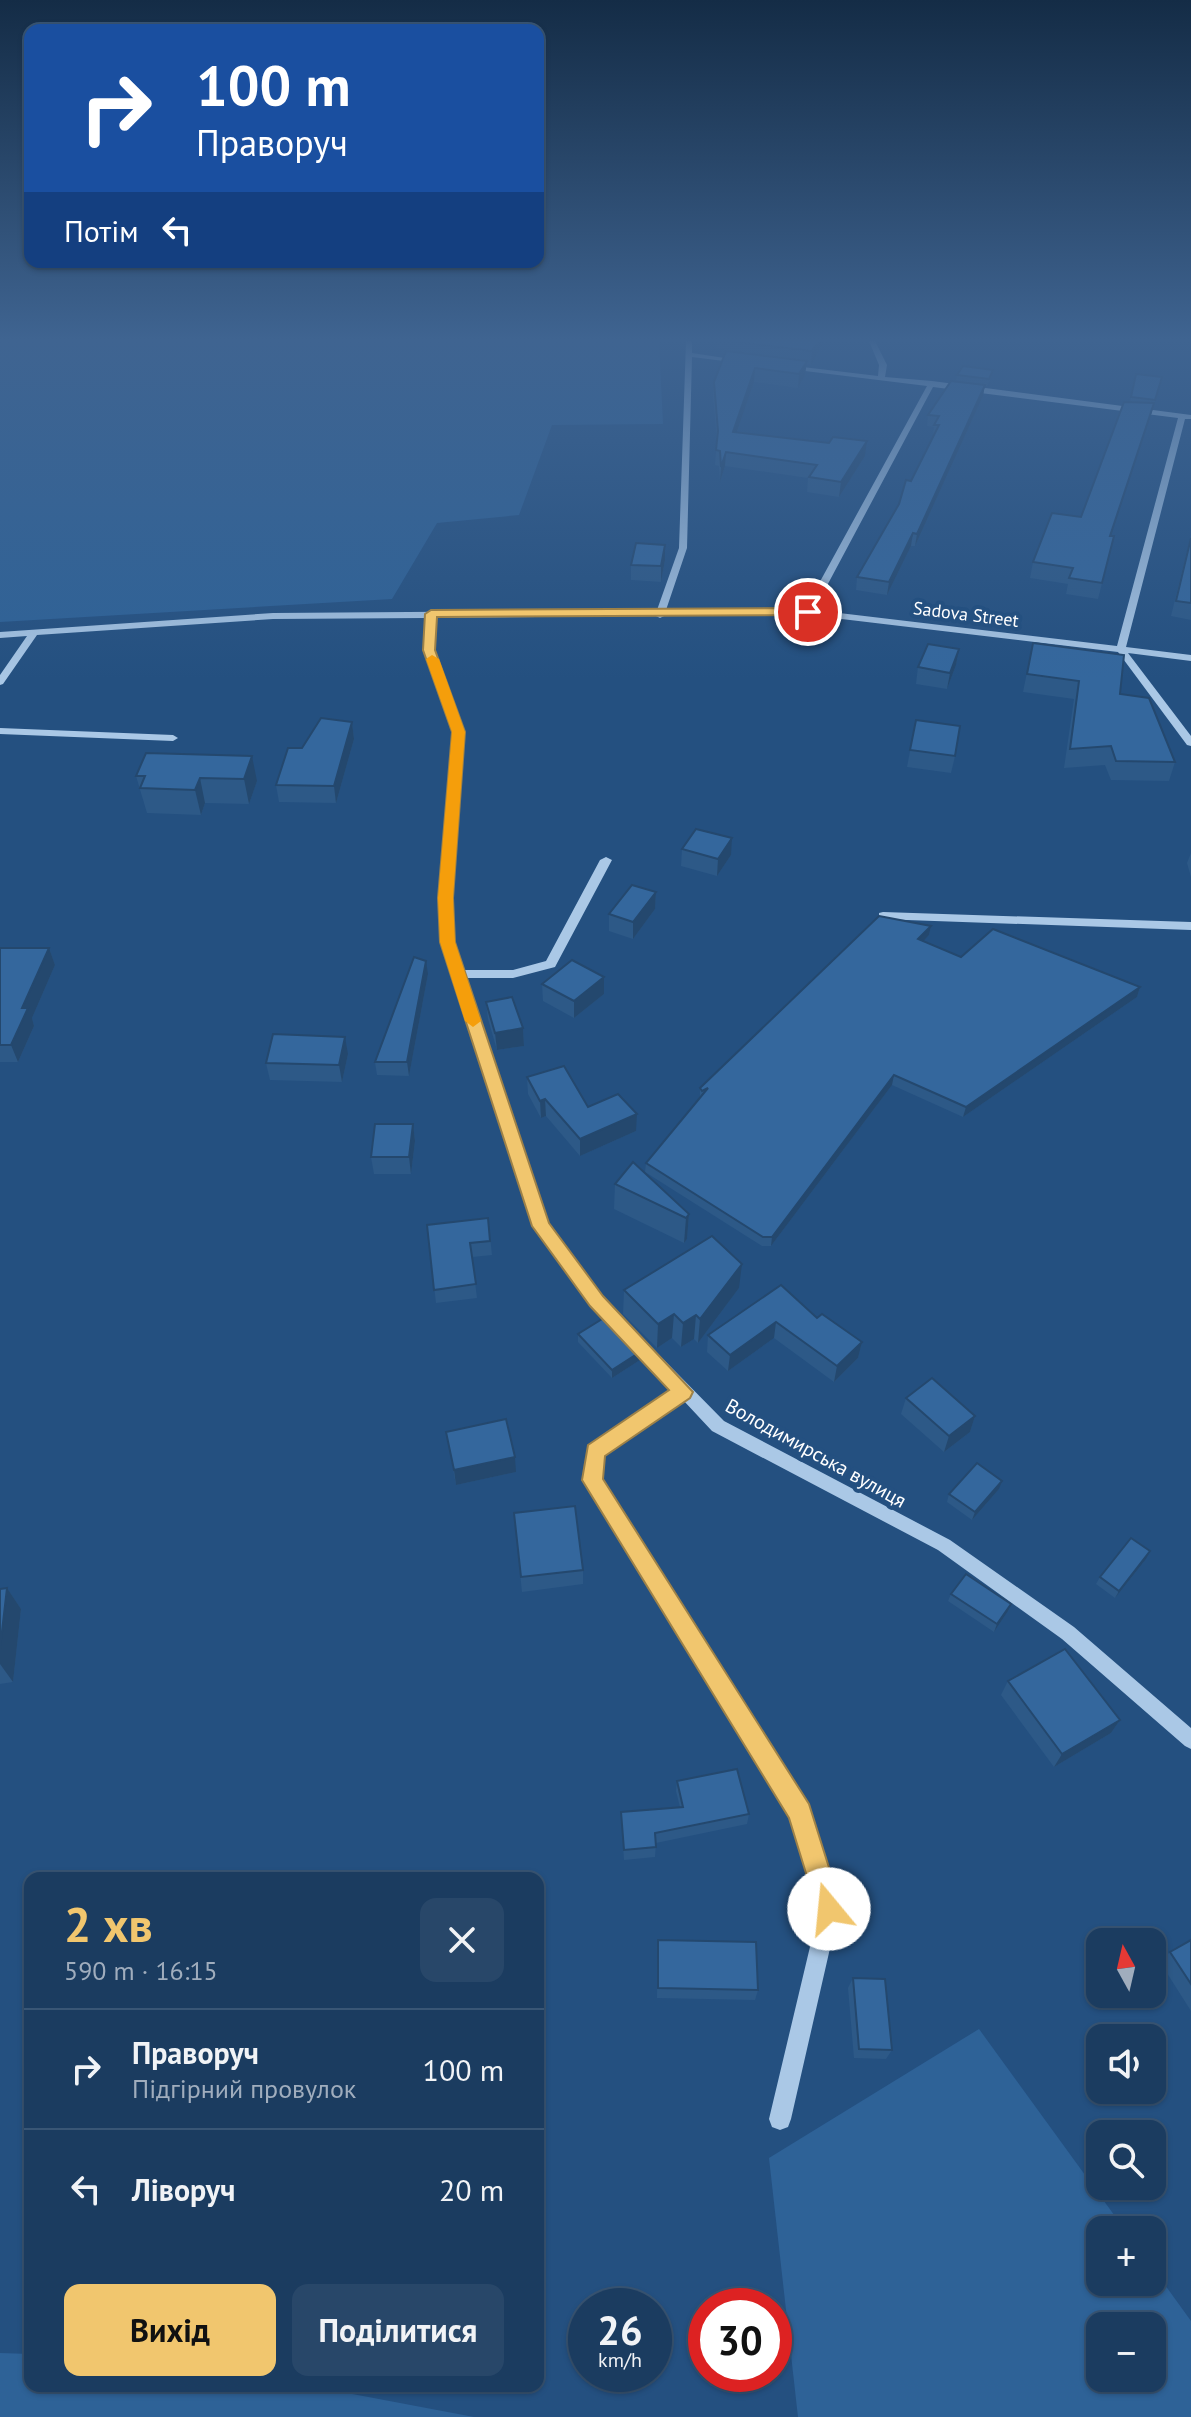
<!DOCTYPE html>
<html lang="uk">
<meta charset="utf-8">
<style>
:root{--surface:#1b3c60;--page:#284769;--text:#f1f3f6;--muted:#a0adbd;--line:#395675;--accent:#f1c66e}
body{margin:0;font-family:"PT Sans",sans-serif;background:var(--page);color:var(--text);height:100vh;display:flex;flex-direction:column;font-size:30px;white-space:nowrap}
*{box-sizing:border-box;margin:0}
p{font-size:26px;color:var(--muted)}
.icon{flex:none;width:44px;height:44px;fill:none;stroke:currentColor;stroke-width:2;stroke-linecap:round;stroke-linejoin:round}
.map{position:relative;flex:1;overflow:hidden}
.drawer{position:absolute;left:24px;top:1872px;width:520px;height:520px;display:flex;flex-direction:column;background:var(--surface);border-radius:16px;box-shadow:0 2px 6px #0004,0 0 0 2px var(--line)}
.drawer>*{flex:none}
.guide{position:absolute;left:24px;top:24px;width:520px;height:244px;border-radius:16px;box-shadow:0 2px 6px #0004,0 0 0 2px var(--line);background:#1a4fa0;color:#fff;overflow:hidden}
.needle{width:52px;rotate:352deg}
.buttons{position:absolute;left:1086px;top:1928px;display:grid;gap:16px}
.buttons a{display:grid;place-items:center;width:80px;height:80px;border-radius:16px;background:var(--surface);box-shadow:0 2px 6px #0004,0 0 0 2px var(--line);font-size:40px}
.speed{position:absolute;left:568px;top:2288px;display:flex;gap:16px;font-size:40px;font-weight:700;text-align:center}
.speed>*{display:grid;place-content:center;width:104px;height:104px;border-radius:50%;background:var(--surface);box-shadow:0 2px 6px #0004,0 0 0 2px var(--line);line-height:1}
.speed small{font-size:20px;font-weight:400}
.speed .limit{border:12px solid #d22;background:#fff;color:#111}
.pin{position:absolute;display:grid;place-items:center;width:68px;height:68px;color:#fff;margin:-34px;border:4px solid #fff;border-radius:50%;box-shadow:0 2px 8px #0007}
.me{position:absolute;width:88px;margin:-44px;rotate:343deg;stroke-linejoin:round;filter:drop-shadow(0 0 6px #0008)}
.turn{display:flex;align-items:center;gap:28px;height:168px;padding:0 40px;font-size:36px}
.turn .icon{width:104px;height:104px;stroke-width:2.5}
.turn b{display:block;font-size:56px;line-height:68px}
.then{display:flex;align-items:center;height:76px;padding:0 40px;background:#0003;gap:16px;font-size:30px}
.round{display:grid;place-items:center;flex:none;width:84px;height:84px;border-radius:16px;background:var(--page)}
.head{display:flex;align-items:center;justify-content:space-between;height:136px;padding:0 40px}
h1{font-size:48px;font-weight:800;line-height:60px;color:var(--accent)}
.button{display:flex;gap:16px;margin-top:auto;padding:16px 40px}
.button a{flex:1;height:92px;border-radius:16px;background:var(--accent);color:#111;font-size:32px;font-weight:800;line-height:92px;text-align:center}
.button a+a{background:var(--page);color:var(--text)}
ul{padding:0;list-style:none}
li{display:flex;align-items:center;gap:24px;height:120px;padding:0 40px;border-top:2px solid var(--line)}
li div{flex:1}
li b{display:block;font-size:30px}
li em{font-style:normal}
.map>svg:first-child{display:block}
.green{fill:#2e6297;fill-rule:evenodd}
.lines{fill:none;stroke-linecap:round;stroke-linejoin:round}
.minor{fill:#aac8e6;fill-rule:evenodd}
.wall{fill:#2d5987}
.shaded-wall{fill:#24486e}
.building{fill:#34679d;stroke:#24486e;stroke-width:2}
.route{fill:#f1c66e;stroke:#9d8148;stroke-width:2}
.slow{fill:#f59e0b}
.labels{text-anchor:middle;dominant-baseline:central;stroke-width:8;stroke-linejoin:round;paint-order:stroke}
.far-street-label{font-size:18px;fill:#fff;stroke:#245080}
.street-label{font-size:20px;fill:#fff;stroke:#245080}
</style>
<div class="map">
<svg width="1191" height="2417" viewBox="0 0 1191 2417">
<rect width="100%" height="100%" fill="#245080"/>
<g class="green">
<path d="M0,341H659L663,424L552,425L519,515L437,523L392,599L0,622Z"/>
<path d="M979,2029L1125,2230H1100V2282H1152V2267L1191,2321V2417H798L769,2158ZM1100,2326H1152V2378H1100Z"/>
<path d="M0,2353L30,2354V2386H310L474,2417H0Z"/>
</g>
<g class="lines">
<g class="minor">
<path d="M686,341H692V353L744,361L740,363L692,357L687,548L666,610L805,609L927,386L789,369L786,365L878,376L879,365L869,341H875L887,365L885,377L932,381L1191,415V419H1185L1126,647L1191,655V661L1128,653L1191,736V746L1187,745L1118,652L808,615L664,616L660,618L656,616L435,618L434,650L464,732L452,898L454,942L463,970H513L546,961L600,860L606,857L612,860L555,967L513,978H466L547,1224L602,1297L724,1421L950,1540L1074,1627L1191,1728V1749L1185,1746L1062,1639L938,1550L712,1431L683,1400L603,1456L600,1479L807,1806L839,1909L791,2119L788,2127L780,2130L772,2127L769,2119L819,1909L792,1817L584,1480L589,1447L673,1390L592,1305L534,1226L451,974L442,942L440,898L454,732L424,650L426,618L273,619L37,635L3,684L0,685V675L27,636L0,638V632L273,613L657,610L679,548ZM933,387L1178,418L1117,646L814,610Z"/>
<path d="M0,728L173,735L178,738L173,741L0,734Z"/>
<path d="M883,912L1191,922V930L879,919V913Z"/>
</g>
</g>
<g class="wall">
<path d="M717,341H824L811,365L806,364L805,375L798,388L754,382L737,432L865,456L839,497L807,492L808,478L725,466L720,482L719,466L715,465L717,440L713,396L714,382L729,350L716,349Z"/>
<path d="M993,370L991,378L987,386H984L983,396L915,546H911L887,595L856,590L857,577L899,504L933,436L934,427L927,426L928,415L956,381L957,375Z"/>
<path d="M1136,374L1162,377L1150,418L1111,536H1114L1098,599L1066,594L1068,584L1030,578L1033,562L1081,517L1130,402Z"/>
<path d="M1191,535V620L1171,616Z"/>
<path d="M665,545V560L661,582L631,580V565Z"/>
<path d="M1033,643L1175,762L1169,781L1111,780L1105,765L1064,768L1074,699L1023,692Z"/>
<path d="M959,649L956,665L947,689L916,684L918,667Z"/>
<path d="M916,720L955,756L951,773L907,767Z"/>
<path d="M352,722L354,739L336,803L279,802L276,785L302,748Z"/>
<path d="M146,753L257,781L249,804L205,803L201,815L147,813L136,776Z"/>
<path d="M682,849L731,855L717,876L681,866Z"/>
<path d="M1191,853V877L1187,863Z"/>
<path d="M656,892L655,909L633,939L609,931V914Z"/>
<path d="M931,926L929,935L923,941L961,957L1140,987L1137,997L963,1117L892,1085L771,1246H762L645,1172L646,1163L700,1099V1088Z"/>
<path d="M0,948H49L55,965L32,1018L34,1026L18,1062H0Z"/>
<path d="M428,974L409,1076L377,1075L375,1062Z"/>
<path d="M542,984L604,994L574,1018L543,1001Z"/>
<path d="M486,1002L523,1028L524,1046L497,1050L488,1019Z"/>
<path d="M348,1054L342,1082L270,1080L266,1063Z"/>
<path d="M527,1077L588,1107L636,1131L580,1156L546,1116L541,1118L528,1094Z"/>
<path d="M413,1124L415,1141L411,1174H374L371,1157Z"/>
<path d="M615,1184L689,1214L687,1239L684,1243L614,1209Z"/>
<path d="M488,1218L492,1255L472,1257L477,1298L436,1303L427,1225Z"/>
<path d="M781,1285L817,1318L862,1342L858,1358L834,1382L774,1338L728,1371L707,1352L708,1335Z"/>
<path d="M739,1288L698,1343L694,1339L681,1347L672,1338L657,1348L623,1314L624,1290Z"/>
<path d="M578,1334L640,1360L612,1378L578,1342Z"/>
<path d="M906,1398L975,1416L970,1432L944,1452L901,1414Z"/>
<path d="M446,1432L516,1472L456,1485Z"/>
<path d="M999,1489L972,1520L947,1502L949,1494Z"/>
<path d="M514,1513L583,1570V1584L522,1592Z"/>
<path d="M1146,1559L1115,1598L1096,1584L1100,1577Z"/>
<path d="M7,1588L21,1609L13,1682L0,1684V1589Z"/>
<path d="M951,1594L1011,1604L1008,1611L994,1632L948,1601Z"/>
<path d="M1008,1681L1120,1720L1111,1733L1054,1767L1001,1695Z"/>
<path d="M677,1781L749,1814L747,1824L656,1843L655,1857L624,1860L621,1812L680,1807L676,1791Z"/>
<path d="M658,1940L758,1990L755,2000L657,1998Z"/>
<path d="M1191,1940V2011L1160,1962L1170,1952Z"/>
<path d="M853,1978L892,2050L886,2059L854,2058L848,1988Z"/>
</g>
<g class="shaded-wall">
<path d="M818,341H824L811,365L812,351Z"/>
<path d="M807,361L805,375L798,388L799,374Z"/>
<path d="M755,368L754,382L732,446L733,432Z"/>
<path d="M985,385L983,396L915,546L917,534Z"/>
<path d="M1154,403L1150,418L1106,551L1110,536Z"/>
<path d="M867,441L865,456L839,497L841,482Z"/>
<path d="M726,452L725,466L720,482L721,467Z"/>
<path d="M913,533L911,546L887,595L889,582Z"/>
<path d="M665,545V560L661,582V566Z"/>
<path d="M959,649L956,665L947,689L950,673Z"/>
<path d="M352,722L354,739L336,803L334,786Z"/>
<path d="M252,756L257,781L249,804L244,779Z"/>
<path d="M200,778L205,803L201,815L195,790Z"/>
<path d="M732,838L731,855L717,876L718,859Z"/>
<path d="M656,892L655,909L633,939V922Z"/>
<path d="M931,926L929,935L916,949L918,939Z"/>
<path d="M49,948L55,965L32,1018L34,1026L18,1062L11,1045L22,1008Z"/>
<path d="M426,961L428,974L409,1076L407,1062Z"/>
<path d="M604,977V994L574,1018V1001Z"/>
<path d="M1140,987L1137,997L963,1117L966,1107Z"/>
<path d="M523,1028L524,1046L497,1050L495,1033Z"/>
<path d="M345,1037L348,1054L342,1082L339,1065Z"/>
<path d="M894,1075L892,1085L771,1246L772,1237Z"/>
<path d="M545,1099L546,1116L541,1118L540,1101Z"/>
<path d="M637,1114L636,1131L580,1156V1139Z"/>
<path d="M413,1124L415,1141L411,1174L409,1157Z"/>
<path d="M689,1214L687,1239L684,1243L686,1218Z"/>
<path d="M742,1264L739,1288L698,1343L700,1319Z"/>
<path d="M674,1314L672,1338L657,1348L658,1324Z"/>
<path d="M696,1315L694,1339L681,1347L683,1323Z"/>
<path d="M776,1322L774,1338L728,1371L730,1355Z"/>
<path d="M862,1342L858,1358L834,1382L837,1366Z"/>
<path d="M640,1352V1360L612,1378V1370Z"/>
<path d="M975,1416L970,1432L944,1452L949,1436Z"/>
<path d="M515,1457L516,1472L456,1485L454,1470Z"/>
<path d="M1002,1481L999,1489L972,1520L975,1512Z"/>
<path d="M1150,1551L1146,1559L1115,1598L1119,1591Z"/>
<path d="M7,1588L21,1609L13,1682L0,1664V1649Z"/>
<path d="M1011,1604L1008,1611L994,1632L997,1624Z"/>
<path d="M1120,1720L1111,1733L1054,1767L1062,1754Z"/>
</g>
<g class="building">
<path d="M730,341H818L812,351Z"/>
<path d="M726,351L807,361L799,374L755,368L733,432L829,443L833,437L867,441L841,482L809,477L817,465L726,452L721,467L720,451L716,450L718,431L714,382Z"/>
<path d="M963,366L993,370L989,379L957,375Z"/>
<path d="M1136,374L1162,377L1155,400L1131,397Z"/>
<path d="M951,381L985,385L917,534L913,533L889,582L857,577L899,504L906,480L911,481L939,425H934L939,416L928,415Z"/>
<path d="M1124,402L1154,403L1110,536H1114L1102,583L1069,578L1073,568L1033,562L1052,513L1081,517Z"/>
<path d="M1191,538V603L1176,601Z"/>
<path d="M636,543L665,545L661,566L631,565Z"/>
<path d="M1033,643L1124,655L1120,694L1149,698L1175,762L1116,761L1111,746L1070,749L1079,681L1027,674Z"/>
<path d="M928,644L959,649L950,673L918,667Z"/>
<path d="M321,718L352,722L334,786L276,785L288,748H302Z"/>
<path d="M916,720L960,726L955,756L910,750Z"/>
<path d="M146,753L252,756L244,779L200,778L195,790L140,788L145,776H136Z"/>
<path d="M696,829L732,838L718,859L682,849Z"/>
<path d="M632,885L656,892L633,922L609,914Z"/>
<path d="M879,916L931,926L918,939L961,957L993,929L1140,987L966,1107L894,1075L772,1237H763L646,1163L708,1088L702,1091L700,1088Z"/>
<path d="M0,948H49L22,1008H28L11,1045H0Z"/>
<path d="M414,957L426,961L407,1062H375Z"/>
<path d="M572,960L604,977L574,1001L542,984Z"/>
<path d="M512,997L523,1028L495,1033L486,1002Z"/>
<path d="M273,1034L345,1037L339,1065L266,1063Z"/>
<path d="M564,1066L588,1107L618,1094L637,1114L580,1139L545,1099L540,1101L527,1077Z"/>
<path d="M375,1124H413L409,1157H371Z"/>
<path d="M633,1162L689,1214L686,1218L615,1184Z"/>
<path d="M488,1218L490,1241L470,1243L476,1284L434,1290L427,1225Z"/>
<path d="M712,1236L742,1264L700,1319L696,1315L683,1323L674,1314L658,1324L624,1290Z"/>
<path d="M781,1285L817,1318L822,1314L862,1342L837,1366L776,1322L730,1355L708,1335Z"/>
<path d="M607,1316L640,1352L612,1370L578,1334Z"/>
<path d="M932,1378L975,1416L949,1436L906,1398Z"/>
<path d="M506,1419L515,1457L454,1470L446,1432Z"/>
<path d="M977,1463L1002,1481L975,1512L949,1494Z"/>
<path d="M575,1506L583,1570L521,1577L514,1513Z"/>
<path d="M1131,1538L1150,1551L1119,1591L1100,1577Z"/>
<path d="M966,1574L1011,1604L997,1624L951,1594Z"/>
<path d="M7,1588L0,1649V1589Z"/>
<path d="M1065,1649L1120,1720L1062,1754L1008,1681Z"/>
<path d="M737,1769L749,1814L655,1833L656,1847L624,1850L621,1812L683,1807L677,1781Z"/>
<path d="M658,1940L756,1942L758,1990L658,1988Z"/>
<path d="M1191,1940V1984L1170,1952Z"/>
<path d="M853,1978L885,1979L892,2050L859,2049Z"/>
</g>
<linearGradient id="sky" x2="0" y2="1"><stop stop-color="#142c46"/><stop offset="0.5" stop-color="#3f6491"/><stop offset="1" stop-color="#3f6491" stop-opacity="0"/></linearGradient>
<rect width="1191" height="679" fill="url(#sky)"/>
<path class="route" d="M808,608L814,612L812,615L437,617L435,650L465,732L453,898L455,942L549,1223L603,1296L693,1392L690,1398L605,1456L603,1479L809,1804L842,1909L838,1918L829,1922L820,1918L817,1909L789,1818L582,1480L588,1445L669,1390L590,1306L532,1226L440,942L438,898L452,732L423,650L425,614L431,610Z"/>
<path class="slow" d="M432,655L439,659L465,732L453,898L455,942L481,1021L473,1027L465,1021L440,942L438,898L452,732L426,659Z"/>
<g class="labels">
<g class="far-street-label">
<text transform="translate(966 614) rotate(7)">Sadova Street</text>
</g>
<g class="street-label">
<text transform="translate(816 1453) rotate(29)">Володимирська вулиця</text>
</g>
</g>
</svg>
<div class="buttons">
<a><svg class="needle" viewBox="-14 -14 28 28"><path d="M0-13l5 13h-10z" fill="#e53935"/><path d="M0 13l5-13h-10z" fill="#a0adbd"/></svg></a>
<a><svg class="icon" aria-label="sound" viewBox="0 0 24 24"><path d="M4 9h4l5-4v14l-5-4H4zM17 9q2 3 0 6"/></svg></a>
<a><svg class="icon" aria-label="search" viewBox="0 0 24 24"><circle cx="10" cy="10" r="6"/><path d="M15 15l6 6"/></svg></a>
<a>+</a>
<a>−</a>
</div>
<div class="speed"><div>26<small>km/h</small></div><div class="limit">30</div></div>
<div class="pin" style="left:808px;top:612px;background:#d93025"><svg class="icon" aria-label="arrive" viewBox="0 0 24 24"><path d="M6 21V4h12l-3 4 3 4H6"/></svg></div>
<svg class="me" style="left:829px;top:1909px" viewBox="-20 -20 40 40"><circle r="19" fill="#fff"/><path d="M0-13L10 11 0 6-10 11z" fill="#f1c66e"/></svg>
<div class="guide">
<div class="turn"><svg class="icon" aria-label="right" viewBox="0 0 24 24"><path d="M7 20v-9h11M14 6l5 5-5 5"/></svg><div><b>100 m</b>Праворуч</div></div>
<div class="then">Потім<svg class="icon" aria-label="left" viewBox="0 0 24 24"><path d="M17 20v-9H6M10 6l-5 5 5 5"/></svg></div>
</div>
<section class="drawer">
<div class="head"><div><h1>2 хв</h1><p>590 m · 16:15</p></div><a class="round"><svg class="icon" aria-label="close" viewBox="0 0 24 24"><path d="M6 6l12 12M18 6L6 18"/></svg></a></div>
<ul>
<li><svg class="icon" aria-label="right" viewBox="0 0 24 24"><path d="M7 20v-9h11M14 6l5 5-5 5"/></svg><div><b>Праворуч</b><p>Підгірний провулок</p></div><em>100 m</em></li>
<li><svg class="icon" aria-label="left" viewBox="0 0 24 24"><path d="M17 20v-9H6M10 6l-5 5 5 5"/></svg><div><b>Ліворуч</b></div><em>20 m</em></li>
</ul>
<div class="button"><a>Вихід</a><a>Поділитися</a></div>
</section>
</div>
